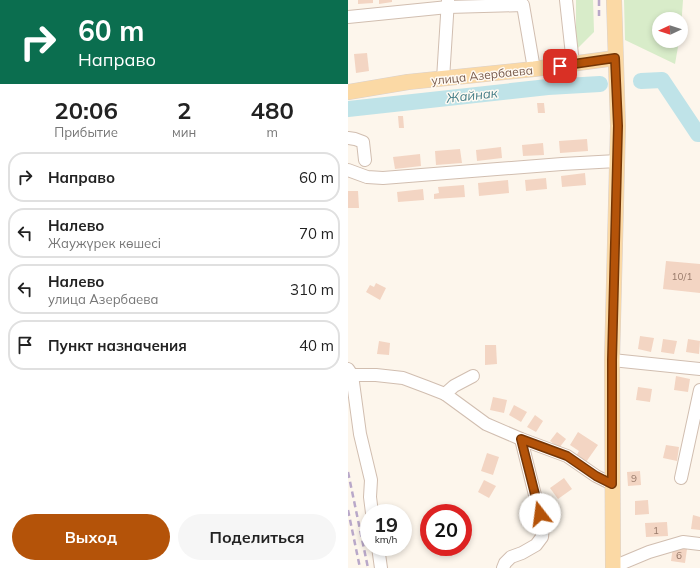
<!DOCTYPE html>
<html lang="ru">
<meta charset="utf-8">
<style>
:root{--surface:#fff;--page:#f6f6f6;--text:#222;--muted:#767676;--line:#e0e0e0;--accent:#b45309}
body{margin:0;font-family:Mulish,sans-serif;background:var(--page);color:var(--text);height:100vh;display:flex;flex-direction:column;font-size:15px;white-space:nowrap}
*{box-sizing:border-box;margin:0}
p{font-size:13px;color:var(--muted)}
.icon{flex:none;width:22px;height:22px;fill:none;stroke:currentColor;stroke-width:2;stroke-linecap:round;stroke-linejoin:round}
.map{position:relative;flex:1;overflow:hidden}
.drawer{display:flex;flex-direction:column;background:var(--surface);width:348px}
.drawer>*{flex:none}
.guide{background:#0b6e4f;color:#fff;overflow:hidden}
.needle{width:26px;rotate:266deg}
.fabs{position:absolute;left:304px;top:12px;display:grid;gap:8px}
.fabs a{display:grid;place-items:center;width:36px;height:36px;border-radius:50%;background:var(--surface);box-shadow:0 2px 6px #0003;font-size:20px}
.speed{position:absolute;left:12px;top:504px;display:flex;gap:8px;font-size:20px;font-weight:700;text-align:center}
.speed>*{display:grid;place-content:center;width:52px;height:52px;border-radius:50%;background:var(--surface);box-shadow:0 2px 6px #0003;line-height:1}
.speed small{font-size:10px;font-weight:400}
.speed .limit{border:6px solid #d22;background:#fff;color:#111}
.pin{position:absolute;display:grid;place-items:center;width:34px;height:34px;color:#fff;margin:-17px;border-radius:8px;box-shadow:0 2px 6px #0006}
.me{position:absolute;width:44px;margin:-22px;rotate:345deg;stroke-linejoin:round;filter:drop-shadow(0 0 3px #0008)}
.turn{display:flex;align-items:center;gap:14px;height:84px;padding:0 12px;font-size:18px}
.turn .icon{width:52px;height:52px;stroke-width:2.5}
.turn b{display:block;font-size:28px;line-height:34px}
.eta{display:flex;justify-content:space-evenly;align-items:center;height:68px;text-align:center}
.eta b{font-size:24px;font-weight:700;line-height:28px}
.cta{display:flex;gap:8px;margin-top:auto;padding:8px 12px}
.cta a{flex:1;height:46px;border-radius:24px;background:var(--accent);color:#fff;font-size:16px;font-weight:700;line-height:46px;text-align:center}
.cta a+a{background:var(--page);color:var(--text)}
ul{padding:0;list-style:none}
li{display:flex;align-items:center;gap:12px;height:50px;margin:0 8px 6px;padding:0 4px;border:2px solid var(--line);border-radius:16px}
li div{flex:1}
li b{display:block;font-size:15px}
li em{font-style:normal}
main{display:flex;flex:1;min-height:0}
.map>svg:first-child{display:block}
.green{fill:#d8ecc9}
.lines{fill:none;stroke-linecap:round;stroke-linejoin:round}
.river{stroke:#bfe3e8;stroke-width:16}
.building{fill:#f3d5c3}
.minor-casing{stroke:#d1beb0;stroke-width:14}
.major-casing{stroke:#dad1cd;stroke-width:16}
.minor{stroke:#fff;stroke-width:12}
.major{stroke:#fbd9a5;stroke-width:15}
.rail{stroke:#b9a8c9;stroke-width:2.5;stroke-dasharray:6 4;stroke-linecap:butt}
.route-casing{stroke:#753606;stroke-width:10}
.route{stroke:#b45309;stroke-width:7}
.labels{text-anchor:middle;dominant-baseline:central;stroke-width:3;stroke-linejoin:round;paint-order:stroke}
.number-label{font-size:10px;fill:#987a6a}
.street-label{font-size:12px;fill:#7a5c4d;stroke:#fffaf3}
.water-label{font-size:13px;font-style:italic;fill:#437c86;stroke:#fffaf3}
</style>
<main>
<section class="drawer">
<div class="guide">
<div class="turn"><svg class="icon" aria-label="right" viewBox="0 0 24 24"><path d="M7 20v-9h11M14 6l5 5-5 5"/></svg><div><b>60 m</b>Направо</div></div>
</div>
<div class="eta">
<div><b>20:06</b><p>Прибытие</p></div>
<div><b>2</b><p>мин</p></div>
<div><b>480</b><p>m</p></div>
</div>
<ul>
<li><svg class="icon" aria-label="right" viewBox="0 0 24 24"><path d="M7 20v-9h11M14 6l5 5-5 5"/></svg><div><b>Направо</b></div><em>60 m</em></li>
<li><svg class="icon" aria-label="left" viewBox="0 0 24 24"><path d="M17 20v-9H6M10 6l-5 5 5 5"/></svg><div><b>Налево</b><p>Жаужүрек көшесі</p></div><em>70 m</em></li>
<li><svg class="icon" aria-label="left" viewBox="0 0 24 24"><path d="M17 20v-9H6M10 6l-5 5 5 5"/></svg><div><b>Налево</b><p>улица Азербаева</p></div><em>310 m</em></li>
<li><svg class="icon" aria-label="arrive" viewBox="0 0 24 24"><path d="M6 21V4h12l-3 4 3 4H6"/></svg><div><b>Пункт назначения</b></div><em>40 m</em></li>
</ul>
<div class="cta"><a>Выход</a><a>Поделиться</a></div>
</section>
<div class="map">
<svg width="352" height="568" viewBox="0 0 352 568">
<rect width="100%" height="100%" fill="#fdf6ec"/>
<g class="green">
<path d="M228,0H245L246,32L228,50Z"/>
<path d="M276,0H335L333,28V19H311V41H331L327,64L277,40Z"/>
</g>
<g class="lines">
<g class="river">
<path d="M293,81L314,80L350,134H352"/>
<path d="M0,109L200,87L252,84"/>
</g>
</g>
<g class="building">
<path d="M10,0H25V3L10,4Z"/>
<path d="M31,0H44V2L31,4Z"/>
<path d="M19,53L21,71L8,73L6,54Z"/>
<path d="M189,103H196L197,113H190Z"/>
<path d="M50,116H55L56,128H51Z"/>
<path d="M239,139L240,151L212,153L211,141Z"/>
<path d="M195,143L196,155L175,156L174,145Z"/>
<path d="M153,147L154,158L129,161L128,150Z"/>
<path d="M112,149L114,163L88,165L87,151Z"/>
<path d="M72,154L73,166L47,169L45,157Z"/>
<path d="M237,173L238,185L214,187L213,176Z"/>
<path d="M198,178L199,189L178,191L177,180Z"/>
<path d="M160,180L161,193L131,196L130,183Z"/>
<path d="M116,185L117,197L86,199V194L91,193L90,187Z"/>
<path d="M75,189L76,200L50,202L49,192Z"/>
<path d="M0,191H10L11,208H0Z"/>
<path d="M318,261L352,264V293L315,289Z"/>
<path d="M28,283L38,288L32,300L18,292L22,285L26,287Z"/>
<path d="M292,336L306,338L303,352L290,349Z"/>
<path d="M315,339L329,341L326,354L313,352Z"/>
<path d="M340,339L352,341L351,354L338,352Z"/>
<path d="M31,341L42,343L41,355L29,354Z"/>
<path d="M137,345H148L149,364L137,365Z"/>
<path d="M328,376L342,379L340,392L326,390Z"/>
<path d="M290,387L304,389L302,402L288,400Z"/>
<path d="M145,397L159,400L156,413L142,410Z"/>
<path d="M166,405L179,412L173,422L161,415Z"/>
<path d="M187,415L195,421L188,432L179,427Z"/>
<path d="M209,432L218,439L211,448L202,441Z"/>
<path d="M230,432L250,445L238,462L228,456L231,451L222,445Z"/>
<path d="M318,445L331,447L329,461L315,458Z"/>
<path d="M139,453L151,457L145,475L133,471Z"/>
<path d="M292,471L293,485L280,486L279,472Z"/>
<path d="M216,478L224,489L210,499L202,488Z"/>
<path d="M136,480L148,486L141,498L130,492Z"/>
<path d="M300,500L301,514L287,515V501Z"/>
<path d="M48,508V513H35L34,509Z"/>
<path d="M345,515L352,517V530L343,529Z"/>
<path d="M319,522L320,536L298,537L297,523Z"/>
<path d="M325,547L339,549L337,563L323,561Z"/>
</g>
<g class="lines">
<defs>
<g id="minor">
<path d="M218,0L225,64"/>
<path d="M0,17L100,7L175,5L186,69"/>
<path d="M95,79L100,0"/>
<path d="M0,138L7,139L15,142L17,160"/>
<path d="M0,170L19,177L35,178L214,164L269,161"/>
<path d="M264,360L352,369"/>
<path d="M0,369L4,375L12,434L23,480L22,497L24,513"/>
<path d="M4,375H28L55,378L79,387L97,394L138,424L173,439L219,456L248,476L264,484"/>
<path d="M97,394L106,386L125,376"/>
<path d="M333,478L352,390"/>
<path d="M30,547L33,568"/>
<path d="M265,567L301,552L335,542L352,544"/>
<path d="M155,568L157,563L163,557L174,553L188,545L194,537L195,527L173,439"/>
</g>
<g id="major">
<path d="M0,92L60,82L186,69L267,58"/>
<path d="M265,568L264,360L270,126L266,0"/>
</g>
</defs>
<use href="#minor" class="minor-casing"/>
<use href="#major" class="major-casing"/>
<use href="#minor" class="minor"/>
<use href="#major" class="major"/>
<g class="rail">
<path d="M251,0V16"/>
<path d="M0,472L20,568"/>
<path d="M0,510L12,568"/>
</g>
</g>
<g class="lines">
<defs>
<path id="route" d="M192,514L173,439L219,456L248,476L264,484V360L270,126L267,58L212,66"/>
</defs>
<use href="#route" class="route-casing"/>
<use href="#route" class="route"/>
</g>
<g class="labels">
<g class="number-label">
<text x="334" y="276">10/1</text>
<text x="286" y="478">9</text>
<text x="308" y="530">1</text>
<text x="331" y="555">6</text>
</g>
<g class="street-label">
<text transform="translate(134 75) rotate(-6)">улица Азербаева</text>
</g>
<g class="water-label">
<text transform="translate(124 95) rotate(-6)">Жайнак</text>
</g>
</g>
</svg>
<div class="fabs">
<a><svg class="needle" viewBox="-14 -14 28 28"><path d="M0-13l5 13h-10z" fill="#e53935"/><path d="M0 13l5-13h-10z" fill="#767676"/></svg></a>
</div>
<div class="speed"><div>19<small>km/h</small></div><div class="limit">20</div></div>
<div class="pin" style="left:212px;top:66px;background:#d93025"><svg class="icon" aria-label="arrive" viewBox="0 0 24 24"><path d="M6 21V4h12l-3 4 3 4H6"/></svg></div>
<svg class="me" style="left:192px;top:514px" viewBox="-20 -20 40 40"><circle r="19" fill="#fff"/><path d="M0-13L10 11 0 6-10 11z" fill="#b45309"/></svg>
</div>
</main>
